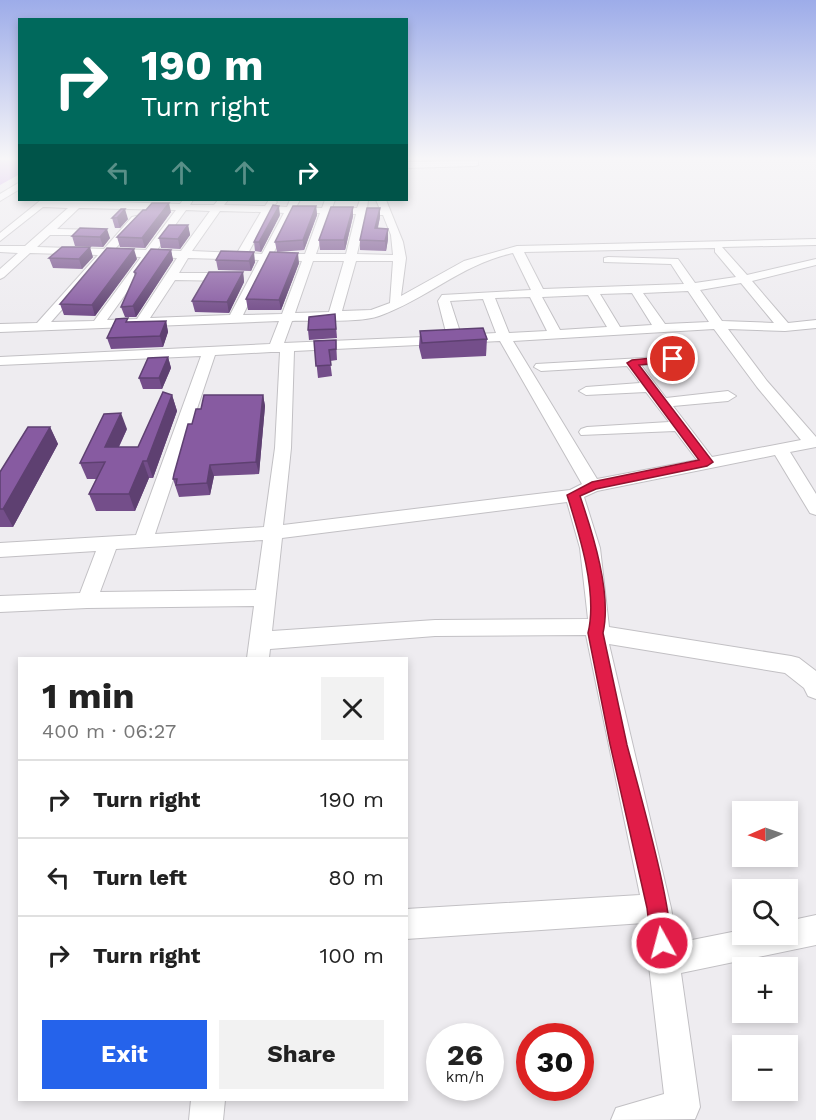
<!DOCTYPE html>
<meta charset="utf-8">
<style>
:root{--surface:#fff;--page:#f2f2f2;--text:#222;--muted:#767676;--line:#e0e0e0;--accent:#2563eb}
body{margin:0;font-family:"Work Sans",sans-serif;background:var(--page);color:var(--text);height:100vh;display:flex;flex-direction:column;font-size:22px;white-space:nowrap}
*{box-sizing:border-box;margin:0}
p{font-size:20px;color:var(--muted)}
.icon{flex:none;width:33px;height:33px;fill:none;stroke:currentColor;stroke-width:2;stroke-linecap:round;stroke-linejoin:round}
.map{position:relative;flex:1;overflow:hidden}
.side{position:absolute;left:18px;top:657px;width:390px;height:444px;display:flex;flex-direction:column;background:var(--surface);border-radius:0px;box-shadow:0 3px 9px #0003}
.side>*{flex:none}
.banner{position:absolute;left:18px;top:18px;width:390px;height:183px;border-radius:0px;box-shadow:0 3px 9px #0003;background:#00695c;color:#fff;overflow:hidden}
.needle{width:39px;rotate:268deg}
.buttons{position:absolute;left:732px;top:801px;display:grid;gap:12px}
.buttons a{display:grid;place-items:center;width:66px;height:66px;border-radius:0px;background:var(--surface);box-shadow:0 3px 9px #0003;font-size:30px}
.speed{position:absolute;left:426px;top:1023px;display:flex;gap:12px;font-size:30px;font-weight:700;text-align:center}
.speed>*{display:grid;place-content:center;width:78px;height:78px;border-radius:50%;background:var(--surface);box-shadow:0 3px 9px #0003;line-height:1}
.speed small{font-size:15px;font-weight:400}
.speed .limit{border:9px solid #d22;background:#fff;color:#111}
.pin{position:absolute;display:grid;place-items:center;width:51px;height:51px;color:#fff;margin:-26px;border:3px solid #fff;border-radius:50%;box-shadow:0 2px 6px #0007}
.me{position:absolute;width:66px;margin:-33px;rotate:353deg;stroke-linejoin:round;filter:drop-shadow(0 0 4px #0008)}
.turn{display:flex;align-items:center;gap:21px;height:126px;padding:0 24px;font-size:27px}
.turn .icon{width:78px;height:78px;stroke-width:2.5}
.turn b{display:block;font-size:42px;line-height:51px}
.lanes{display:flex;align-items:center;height:57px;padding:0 24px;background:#0003;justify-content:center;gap:30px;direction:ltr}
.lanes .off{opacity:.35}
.round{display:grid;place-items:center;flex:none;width:63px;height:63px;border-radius:0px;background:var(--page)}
.head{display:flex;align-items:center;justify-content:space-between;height:102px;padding:0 24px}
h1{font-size:36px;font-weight:700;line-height:45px}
.button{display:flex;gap:12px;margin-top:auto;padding:12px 24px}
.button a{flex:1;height:69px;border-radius:0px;background:var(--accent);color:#fff;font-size:24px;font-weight:700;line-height:69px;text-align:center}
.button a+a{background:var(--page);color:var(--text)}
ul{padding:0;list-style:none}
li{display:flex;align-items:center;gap:18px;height:78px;padding:0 24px;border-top:2px solid var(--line)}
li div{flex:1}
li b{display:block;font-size:22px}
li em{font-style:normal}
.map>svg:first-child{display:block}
.water{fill:#cea0eb}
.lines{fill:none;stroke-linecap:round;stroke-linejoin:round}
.minor-casing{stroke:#c2c0c4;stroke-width:2}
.minor{fill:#fff;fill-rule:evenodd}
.wall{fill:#744e8a}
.shaded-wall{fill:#5e4071}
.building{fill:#875ba1;stroke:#5e4071;stroke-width:1.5}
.route{fill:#e11d48;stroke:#92132f;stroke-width:1.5}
</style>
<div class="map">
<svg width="816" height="1120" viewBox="0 0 816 1120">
<rect width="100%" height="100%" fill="#eeecf0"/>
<path class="water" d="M0,160H19L20,174L0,185Z"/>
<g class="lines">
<defs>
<g id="minor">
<path d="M478,161V165L475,166L406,168V162Z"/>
<path d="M20,182V189L0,201V194Z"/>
<path d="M41,200L180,204L183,200H193L190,205H214L218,200H228L224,205L265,206L269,200H274L277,202L274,206L287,207L290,200H300L296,207L322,208L325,200H335L332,208H357L360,200H368L367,209H380L376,200H386L403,242L406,258L401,296L464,261L517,246L816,239V245L722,247L747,275L816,259V265L752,281L788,323L816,320V328L785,331L728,329L767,381L816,437V447L790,452L816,494V515L810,513L775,455L597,491L584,497L600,548L609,627L791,656L799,658L816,671V699L808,696L804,688L785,673L609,644L671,908L677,943L742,930V934H788V921L816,915V945L681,973L700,1107L695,1119L611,1120L616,1108L664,1094L644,923L406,939V909L640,895L586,635L435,636L270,649L269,658H247L254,606L87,608L0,612V596L80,593L96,551L0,557V543L136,535L201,356L0,365V357L270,344L279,321L0,332V324L37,323L98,255L30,253L4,277L0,279V269L18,253L0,252V246H25L68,208L43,207L0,241V233ZM79,208L176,210L146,250L115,249L141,219L136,216L132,217L104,249L37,247L50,235H106L107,233L102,230L57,229ZM186,210L210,211L181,251L157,250ZM220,211L261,212L237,253L192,251ZM271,212L284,213L262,254L248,253ZM293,213H320L305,254H273ZM330,214H356L346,254H316ZM366,215H383L391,235L393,255L357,254ZM715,248V252L736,277L695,283L678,259L608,257L604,258V262L671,264L684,284L543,289L524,252ZM513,253L531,290L442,295L438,301L447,336L284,343L292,321C314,320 360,323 379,316C427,299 462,264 513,253ZM109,256L141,257L94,321L51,322ZM152,257L177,258L137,319L107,320ZM188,258L259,260L230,315L150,318L175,280L232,281L238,277L232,273H179ZM270,260L302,261L282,314L243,315ZM313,261H344L329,312L295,313ZM356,261H393L390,303L371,310L342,311ZM741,283L774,323L722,321L700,290ZM688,291L709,322L665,324L643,293ZM632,293L652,325L620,327L600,294ZM588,295L607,327L560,330L542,297ZM530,297L547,331L509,333L495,298ZM483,299L496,333L461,335L450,301ZM714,329L757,387L801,440L712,457L673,406L728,401L736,396L728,391L666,398L641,365L673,363L678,362L680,359L678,356L536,364L534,367L541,371L627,366L640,383L586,387L579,391L586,395L646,392L669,422L587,427L581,429L579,432L581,435L675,431L697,460L597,479L513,341ZM500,341L582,484L570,490L283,525L291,448L294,351ZM271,352H280L275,448L264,527L155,534L215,355ZM567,502L580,548L588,619L435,620L272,631L282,538ZM263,540L256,590L100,592L116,549Z"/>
<path d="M191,1100H225L223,1120H189Z"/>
</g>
</defs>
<use href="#minor" class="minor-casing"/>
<use href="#minor" class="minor"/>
</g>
<g class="wall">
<path d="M316,206L317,215L304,250L277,252L275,242Z"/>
<path d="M353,207V216L345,250H320L319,240Z"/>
<path d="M146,210L171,212L145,248L120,247L117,237Z"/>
<path d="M280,215L261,252L255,251L254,242Z"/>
<path d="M380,217L378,228L388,229V239L386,251L360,250V240Z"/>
<path d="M112,218L128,219L120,228H115Z"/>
<path d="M188,225L190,235L180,249L161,248L159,238Z"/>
<path d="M80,228L110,238L103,247L75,246L72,236Z"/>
<path d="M171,250L173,260L136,317H125L121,307L135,276L134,272Z"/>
<path d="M221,251L255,262L251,271L218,270L216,260Z"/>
<path d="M93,257L82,269L53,268L49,258Z"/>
<path d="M137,259L95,316L64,315L60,304Z"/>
<path d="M299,263L281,310H248L246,299Z"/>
<path d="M243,272L244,282L229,313L195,312L192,301Z"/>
<path d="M335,314L337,338L309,340L308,330Z"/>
<path d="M166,321L168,332L163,347L111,349L107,338L129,322Z"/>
<path d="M420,331L487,339L486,356L422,359L419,347Z"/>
<path d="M336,340L337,360L330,361L332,376L318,378L314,341Z"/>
<path d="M168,357L171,368L162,389H143L139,378Z"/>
<path d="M172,395L177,411L153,478H149L135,511H96L89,494L96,479H87L80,463L127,429L119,447H138Z"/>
<path d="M263,395L265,406L259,474L214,476L210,495L179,497L173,479L192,424L201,409Z"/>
<path d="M50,427L58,444L13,527H0V472Z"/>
</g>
<g class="shaded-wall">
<path d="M169,203L171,212L145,248L142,238Z"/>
<path d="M279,206L280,215L261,252L259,242Z"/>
<path d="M316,206L317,215L304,250L303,240Z"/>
<path d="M353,207V216L345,250L344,240Z"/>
<path d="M380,208V217L375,238V228Z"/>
<path d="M125,209L128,219L120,228L117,218Z"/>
<path d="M188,225L190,235L180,249L178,239Z"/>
<path d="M107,229L110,238L103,247L100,237Z"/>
<path d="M388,229V239L386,251L385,241Z"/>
<path d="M90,247L93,257L82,269L79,259Z"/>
<path d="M134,249L137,259L95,316L92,305Z"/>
<path d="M171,250L173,260L136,317L133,306Z"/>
<path d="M254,252L255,262L251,271L249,261Z"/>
<path d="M298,253L299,263L281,310L279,300Z"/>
<path d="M243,272L244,282L229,313L227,302Z"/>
<path d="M166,321L168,332L163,347L160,336Z"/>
<path d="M168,357L171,368L162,389L159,378Z"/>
<path d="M172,395L177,411L153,478L147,461Z"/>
<path d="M263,395L265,406L259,474L256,462Z"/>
<path d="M121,413L127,429L111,463L105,447Z"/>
<path d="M50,427L58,444L13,527L3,509Z"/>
<path d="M143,461L149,478L135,511L129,494Z"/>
<path d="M210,465L214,476L210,495L207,483Z"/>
</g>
<g class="building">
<path d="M152,203H169L142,238L117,237L143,210H146Z"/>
<path d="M273,205L279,206L259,242H254Z"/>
<path d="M293,206H316L303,240L275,242Z"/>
<path d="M331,207H353L344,240H319Z"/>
<path d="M367,208H380L375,228L388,229L385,241L360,240Z"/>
<path d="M121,209H125L117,218H112Z"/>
<path d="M169,225H188L178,239L159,238Z"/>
<path d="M80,228L107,229L100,237L72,236Z"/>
<path d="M62,247H90L79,259L49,258Z"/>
<path d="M107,248L134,249L92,305L60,304Z"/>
<path d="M151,249L171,250L133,306L121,307L136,273L134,272Z"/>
<path d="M221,251L254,252L249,261L216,260Z"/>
<path d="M270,252L298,253L279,300L246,299Z"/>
<path d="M209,272H243L227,302L192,301Z"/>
<path d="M335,314L336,329L308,330L309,317Z"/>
<path d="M128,318L126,322L166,321L160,336L107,338L116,319Z"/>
<path d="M483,328L487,339L422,343L420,331Z"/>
<path d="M336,340V349L329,350L331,365L316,366L314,341Z"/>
<path d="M168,357L159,378H139L148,358Z"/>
<path d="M163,392L172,395L147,461H143L129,494H89L105,462L80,463L104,414L121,413L105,447H138Z"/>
<path d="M204,395H263L256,462L210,465L207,483L176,485L177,479H173L174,474L188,424H192L196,409H201Z"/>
<path d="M28,427H50L3,509H0V472Z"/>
</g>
<linearGradient id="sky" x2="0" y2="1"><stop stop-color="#9dace9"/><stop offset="0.5" stop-color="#f7f6f8"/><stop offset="1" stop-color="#f7f6f8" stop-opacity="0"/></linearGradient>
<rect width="816" height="317" fill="url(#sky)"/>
<path class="route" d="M673,356L678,359L676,361L639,365L713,462L707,466L596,489L580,496C593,534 612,594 603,633C611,670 619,708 627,745C636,780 679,926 669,951L662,954L654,951L651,943L647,908L610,744L588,633C598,593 579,533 567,495L592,482L699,460L627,363L632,360Z"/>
</svg>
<div class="buttons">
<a><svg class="needle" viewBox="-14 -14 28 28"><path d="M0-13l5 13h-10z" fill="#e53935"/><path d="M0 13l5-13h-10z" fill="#767676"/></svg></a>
<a><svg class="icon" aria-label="search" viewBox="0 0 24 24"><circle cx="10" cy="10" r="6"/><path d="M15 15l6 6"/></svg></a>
<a>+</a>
<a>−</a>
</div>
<div class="speed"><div>26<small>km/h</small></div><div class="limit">30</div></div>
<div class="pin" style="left:673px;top:359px;background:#d93025"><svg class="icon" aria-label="arrive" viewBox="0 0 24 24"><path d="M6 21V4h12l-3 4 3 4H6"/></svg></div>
<svg class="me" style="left:662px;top:943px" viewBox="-20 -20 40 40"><circle r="17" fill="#e11d48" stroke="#fff" stroke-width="3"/><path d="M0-11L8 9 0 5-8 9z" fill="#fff"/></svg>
<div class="banner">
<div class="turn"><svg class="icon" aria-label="right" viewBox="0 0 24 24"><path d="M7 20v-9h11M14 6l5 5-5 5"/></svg><div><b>190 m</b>Turn right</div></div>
<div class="lanes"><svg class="icon off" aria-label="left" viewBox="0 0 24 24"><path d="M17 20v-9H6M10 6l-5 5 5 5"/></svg><svg class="icon off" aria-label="ahead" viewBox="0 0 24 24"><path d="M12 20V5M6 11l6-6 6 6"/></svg><svg class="icon off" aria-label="ahead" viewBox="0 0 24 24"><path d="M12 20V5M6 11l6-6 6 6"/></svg><svg class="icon" aria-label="right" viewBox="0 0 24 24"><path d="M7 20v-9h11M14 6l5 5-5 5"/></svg></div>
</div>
<section class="side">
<div class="head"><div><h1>1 min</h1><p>400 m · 06:27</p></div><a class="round"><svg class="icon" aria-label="close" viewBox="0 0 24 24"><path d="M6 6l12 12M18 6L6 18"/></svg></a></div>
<ul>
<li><svg class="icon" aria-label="right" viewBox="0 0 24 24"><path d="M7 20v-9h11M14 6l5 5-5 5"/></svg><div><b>Turn right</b></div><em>190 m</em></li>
<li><svg class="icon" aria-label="left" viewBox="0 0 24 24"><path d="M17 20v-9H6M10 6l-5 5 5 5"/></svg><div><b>Turn left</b></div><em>80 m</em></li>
<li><svg class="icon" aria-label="right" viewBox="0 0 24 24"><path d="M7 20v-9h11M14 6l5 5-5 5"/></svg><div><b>Turn right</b></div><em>100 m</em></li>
</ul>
<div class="button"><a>Exit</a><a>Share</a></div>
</section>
</div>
